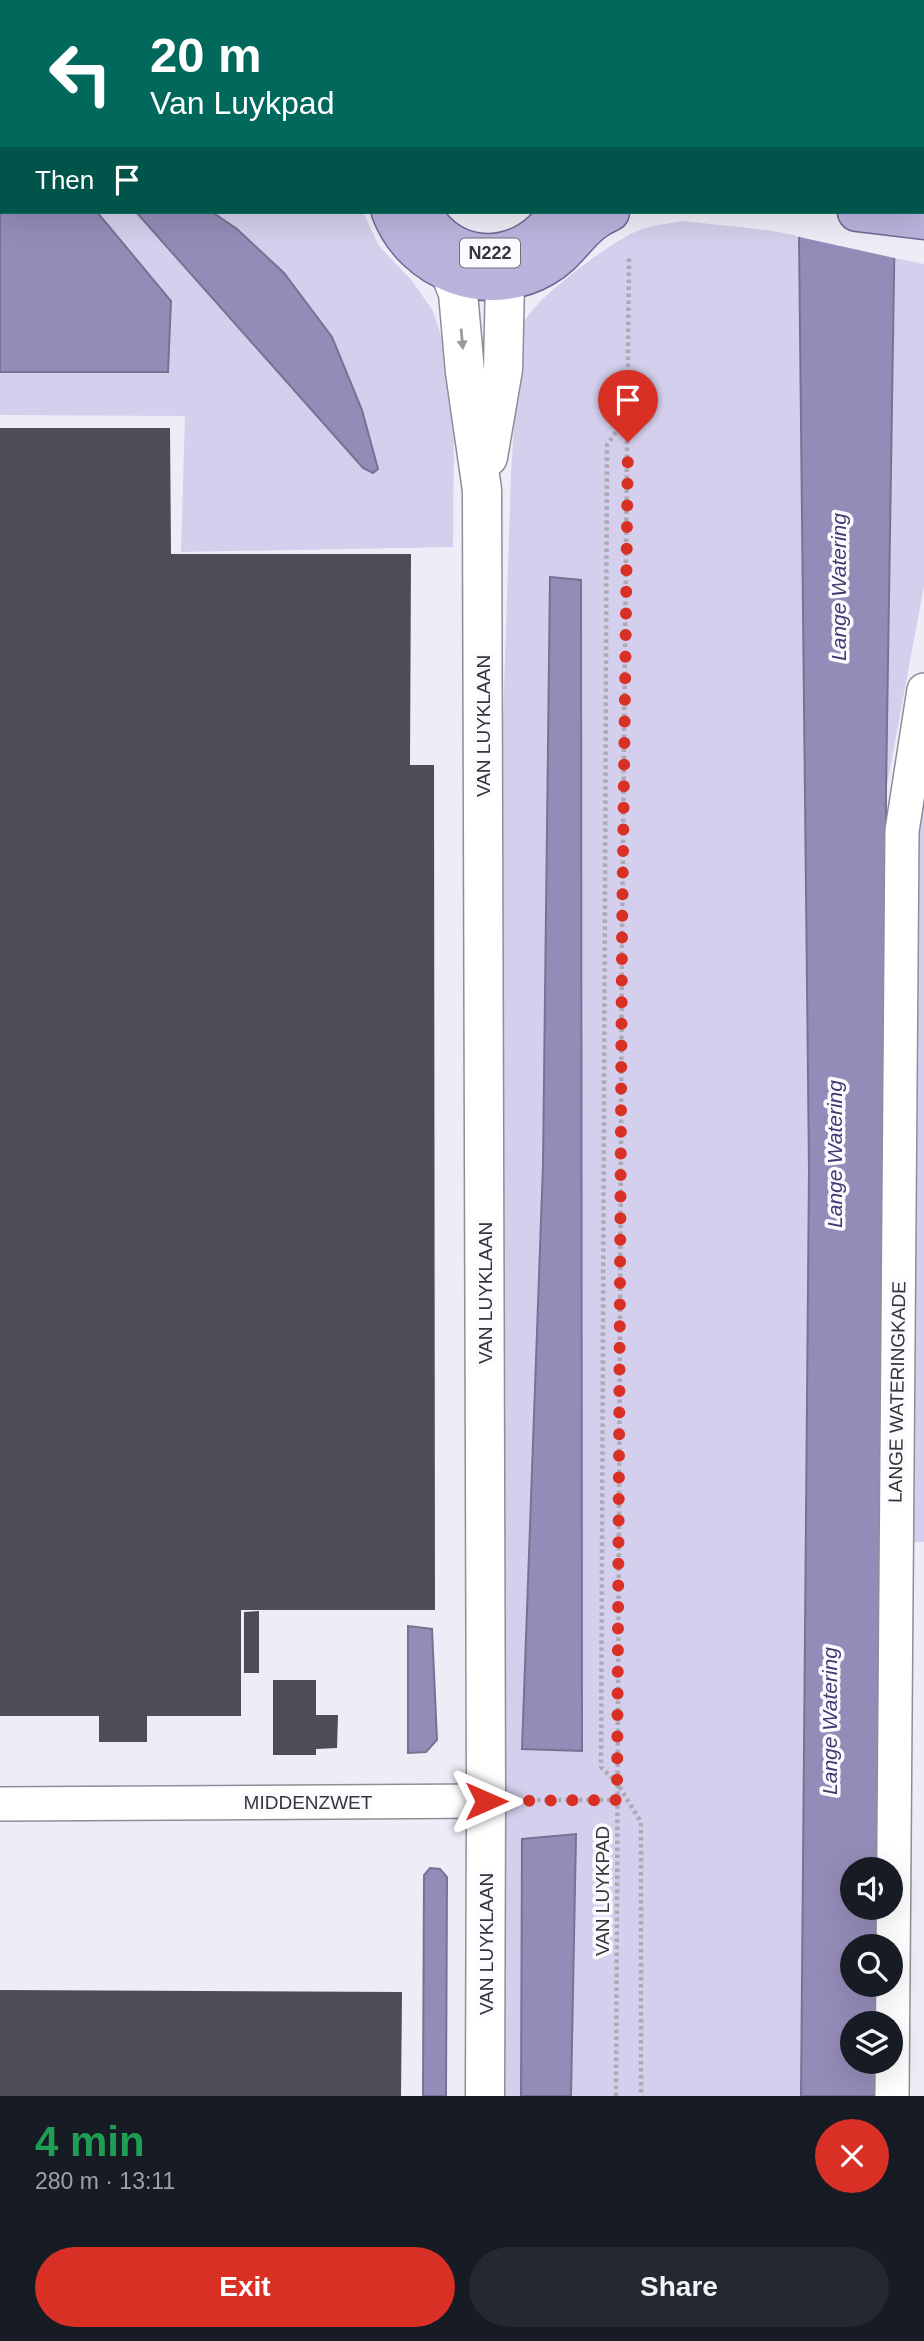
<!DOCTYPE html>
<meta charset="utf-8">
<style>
:root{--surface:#171b24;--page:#242831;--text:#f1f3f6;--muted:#9ea1a6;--accent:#d93025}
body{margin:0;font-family:Helvetica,sans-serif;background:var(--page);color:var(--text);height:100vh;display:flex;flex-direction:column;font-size:26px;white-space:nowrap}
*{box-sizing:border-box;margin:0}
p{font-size:23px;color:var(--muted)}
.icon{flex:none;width:38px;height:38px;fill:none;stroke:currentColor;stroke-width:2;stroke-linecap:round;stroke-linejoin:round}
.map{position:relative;height:2096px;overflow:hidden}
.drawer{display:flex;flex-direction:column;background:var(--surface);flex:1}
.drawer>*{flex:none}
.top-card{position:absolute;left:0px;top:0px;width:924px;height:214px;box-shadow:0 7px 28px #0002;background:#00695c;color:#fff;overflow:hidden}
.buttons{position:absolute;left:840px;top:1857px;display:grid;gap:14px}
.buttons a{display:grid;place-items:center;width:63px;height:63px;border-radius:50%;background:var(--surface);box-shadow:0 7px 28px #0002;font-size:35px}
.pin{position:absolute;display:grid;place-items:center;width:60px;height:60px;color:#fff;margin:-72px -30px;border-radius:50% 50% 50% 0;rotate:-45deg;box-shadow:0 0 7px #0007}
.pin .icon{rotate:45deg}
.me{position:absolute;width:77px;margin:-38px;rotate:90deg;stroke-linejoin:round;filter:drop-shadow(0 0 5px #0008)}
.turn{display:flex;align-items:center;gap:24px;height:147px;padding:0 35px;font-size:32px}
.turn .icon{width:91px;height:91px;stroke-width:2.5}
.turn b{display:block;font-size:49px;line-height:60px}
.then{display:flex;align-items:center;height:66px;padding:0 35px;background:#0003;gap:14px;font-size:26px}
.round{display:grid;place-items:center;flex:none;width:74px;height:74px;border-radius:37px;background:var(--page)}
.overview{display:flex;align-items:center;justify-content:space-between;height:119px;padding:0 35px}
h1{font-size:42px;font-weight:700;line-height:52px;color:#1e9e55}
.button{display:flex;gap:14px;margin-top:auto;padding:14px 35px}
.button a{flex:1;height:80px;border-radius:42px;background:var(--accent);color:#fff;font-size:28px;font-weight:700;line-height:80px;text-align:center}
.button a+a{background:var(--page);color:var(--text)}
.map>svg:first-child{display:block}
.green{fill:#d3cfec}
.water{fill:#948cb8;stroke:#787292;stroke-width:2}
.pier{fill:#eeecf6}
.building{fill:#4e4d55}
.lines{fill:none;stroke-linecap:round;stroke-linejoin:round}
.street-casing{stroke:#8f8d97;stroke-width:36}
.secondary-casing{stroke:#8f8d97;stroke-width:41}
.primary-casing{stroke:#706696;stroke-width:41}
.path{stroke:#acabb3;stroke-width:4.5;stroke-dasharray:3.5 3.5;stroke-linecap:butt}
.street{stroke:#fff;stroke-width:33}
.secondary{stroke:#fff;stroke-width:38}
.primary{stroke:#bcb3dd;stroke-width:38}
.oneway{fill:#9a9a9c}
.route{stroke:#d93025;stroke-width:12;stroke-dasharray:0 21.6}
.labels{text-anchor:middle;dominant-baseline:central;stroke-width:7;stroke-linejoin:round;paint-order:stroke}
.shield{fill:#fbfafe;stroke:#717175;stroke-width:2}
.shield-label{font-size:18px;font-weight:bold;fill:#36363a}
.street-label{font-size:19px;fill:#36363a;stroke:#fbfafe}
.water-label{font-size:21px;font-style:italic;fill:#453770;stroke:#fbfafe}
</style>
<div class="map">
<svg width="924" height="2096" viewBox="0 0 924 2096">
<rect width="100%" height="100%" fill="#eeecf6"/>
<g class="green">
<path d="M176,0H478L485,2H181Z"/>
<path d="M626,0H799V2H624Z"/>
<path d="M894,0H924V85H922V2H894Z"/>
<path d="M97,212H136L363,468L373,473L284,273L237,229L212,212H363L379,246L412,281L433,311L443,342L454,435L453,547L181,552L185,416L0,415V372H168L171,301Z"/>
<path d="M683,221L767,230L799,236L809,1170L801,2096H493L502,1294L503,721L511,475L519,345C520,339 521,330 523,324C536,297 607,245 635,232C649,225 668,224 683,221Z"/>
<path d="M895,258L924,264V586L886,790Z"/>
<path d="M924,764V1542H909L914,824Z"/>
</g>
<g class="water">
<path d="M0,130H2V212H97L171,301L168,372H0Z"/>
<path d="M136,212H212L237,229L284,273L332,337L362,410L378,469L373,473L363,468Z"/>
<path d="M895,212L886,790L885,1230L879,1869H852V1908H879L878,1946H852V1984L878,1985V2023H852V2062H877V2096H801L809,1170L799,236Z"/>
<path d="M550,577L581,580L582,1751L522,1749L543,1165Z"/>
<path d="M408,1626L432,1629L437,1740L426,1752L408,1753Z"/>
<path d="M576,1834L571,2096H521L522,1839Z"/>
<path d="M430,1868L440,1869L447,1877L446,2096H423L424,1875Z"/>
</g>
<path class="pier" d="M795,212H898L899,259L795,236Z"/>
<g class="building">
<path d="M0,428H170L171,554H411L410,765H434L435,1610H241V1716H147V1742H99V1716H0Z"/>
<path d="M259,1611V1673H244V1612Z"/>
<path d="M273,1680H316V1715H338L337,1748L316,1749V1755H273Z"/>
<path d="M0,1990L402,1992L401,2096H0Z"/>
</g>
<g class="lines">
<defs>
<g id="street">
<path d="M0,1804L486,1801"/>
<path d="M892,2096L902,831L924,690"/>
</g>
<g id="secondary">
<path d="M450,273L458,293L465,372L482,490L486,1801L485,2096"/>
<path d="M488,457L503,369L505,281"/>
</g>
<g id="primary">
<path d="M98,0L103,2"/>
<path d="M0,18H2"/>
<path d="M922,147H924"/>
<path d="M391,212C414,272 488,300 544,267C571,252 581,223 610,212"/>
<path d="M422,212C453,270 526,264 558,212"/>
<path d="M857,212L924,220"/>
</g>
</defs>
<use href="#street" class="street-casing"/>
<use href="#secondary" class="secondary-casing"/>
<use href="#primary" class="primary-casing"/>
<g class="path">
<path d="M502,0L508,2"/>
<path d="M922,106H924"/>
<path d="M628,415L607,445L601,1767L617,1783L641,1822V2096"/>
<path d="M523,1800H617"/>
<path d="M616,2096L622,939L629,258"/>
</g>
<use href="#street" class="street"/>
<use href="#secondary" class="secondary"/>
<use href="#primary" class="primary"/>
</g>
<defs><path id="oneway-solid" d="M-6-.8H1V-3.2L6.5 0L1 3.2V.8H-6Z" transform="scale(1.75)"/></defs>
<use class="oneway" href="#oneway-solid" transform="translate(462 339) rotate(85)"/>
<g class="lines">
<path class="route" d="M486,1801L617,1800L622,939L628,442"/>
</g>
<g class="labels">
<rect class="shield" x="460" y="238.5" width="60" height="29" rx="5"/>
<g class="shield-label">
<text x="490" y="253">N222</text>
</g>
<g class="street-label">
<text transform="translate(483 726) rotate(-90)">VAN LUYKLAAN</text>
<text transform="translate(485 1293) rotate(-90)">VAN LUYKLAAN</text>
<text transform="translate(897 1392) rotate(-89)">LANGE WATERINGKADE</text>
<text x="308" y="1802">MIDDENZWET</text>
<text transform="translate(602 1891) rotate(-90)">VAN LUYKPAD</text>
<text transform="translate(486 1944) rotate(-90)">VAN LUYKLAAN</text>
</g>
<g class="water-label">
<text transform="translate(838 587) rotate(-90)">Lange Watering</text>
<text transform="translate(834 1154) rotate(-90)">Lange Watering</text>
<text transform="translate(829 1721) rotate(-90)">Lange Watering</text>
</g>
</g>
</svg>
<div class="buttons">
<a><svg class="icon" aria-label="sound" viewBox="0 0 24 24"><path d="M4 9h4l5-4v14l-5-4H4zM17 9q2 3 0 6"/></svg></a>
<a><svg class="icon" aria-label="search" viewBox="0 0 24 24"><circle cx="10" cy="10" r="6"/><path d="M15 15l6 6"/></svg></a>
<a><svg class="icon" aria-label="layers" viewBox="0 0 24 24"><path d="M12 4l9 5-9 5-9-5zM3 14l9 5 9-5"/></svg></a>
</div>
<div class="pin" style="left:628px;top:442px;background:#d93025"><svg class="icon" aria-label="arrive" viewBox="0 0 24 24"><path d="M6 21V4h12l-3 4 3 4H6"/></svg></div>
<svg class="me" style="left:486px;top:1801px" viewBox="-20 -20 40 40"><path d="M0-17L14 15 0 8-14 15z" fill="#d93025" stroke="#fff" stroke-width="4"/></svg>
<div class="top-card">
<div class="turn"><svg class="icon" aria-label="left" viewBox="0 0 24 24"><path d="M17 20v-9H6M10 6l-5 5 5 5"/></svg><div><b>20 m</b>Van Luykpad</div></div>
<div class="then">Then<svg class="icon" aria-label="arrive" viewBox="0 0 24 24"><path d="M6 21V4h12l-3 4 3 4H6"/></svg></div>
</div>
</div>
<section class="drawer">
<div class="overview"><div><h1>4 min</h1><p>280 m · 13:11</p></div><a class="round" style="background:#d93025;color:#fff"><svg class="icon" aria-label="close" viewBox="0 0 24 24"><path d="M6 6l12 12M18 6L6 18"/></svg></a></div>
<div class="button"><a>Exit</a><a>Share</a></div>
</section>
